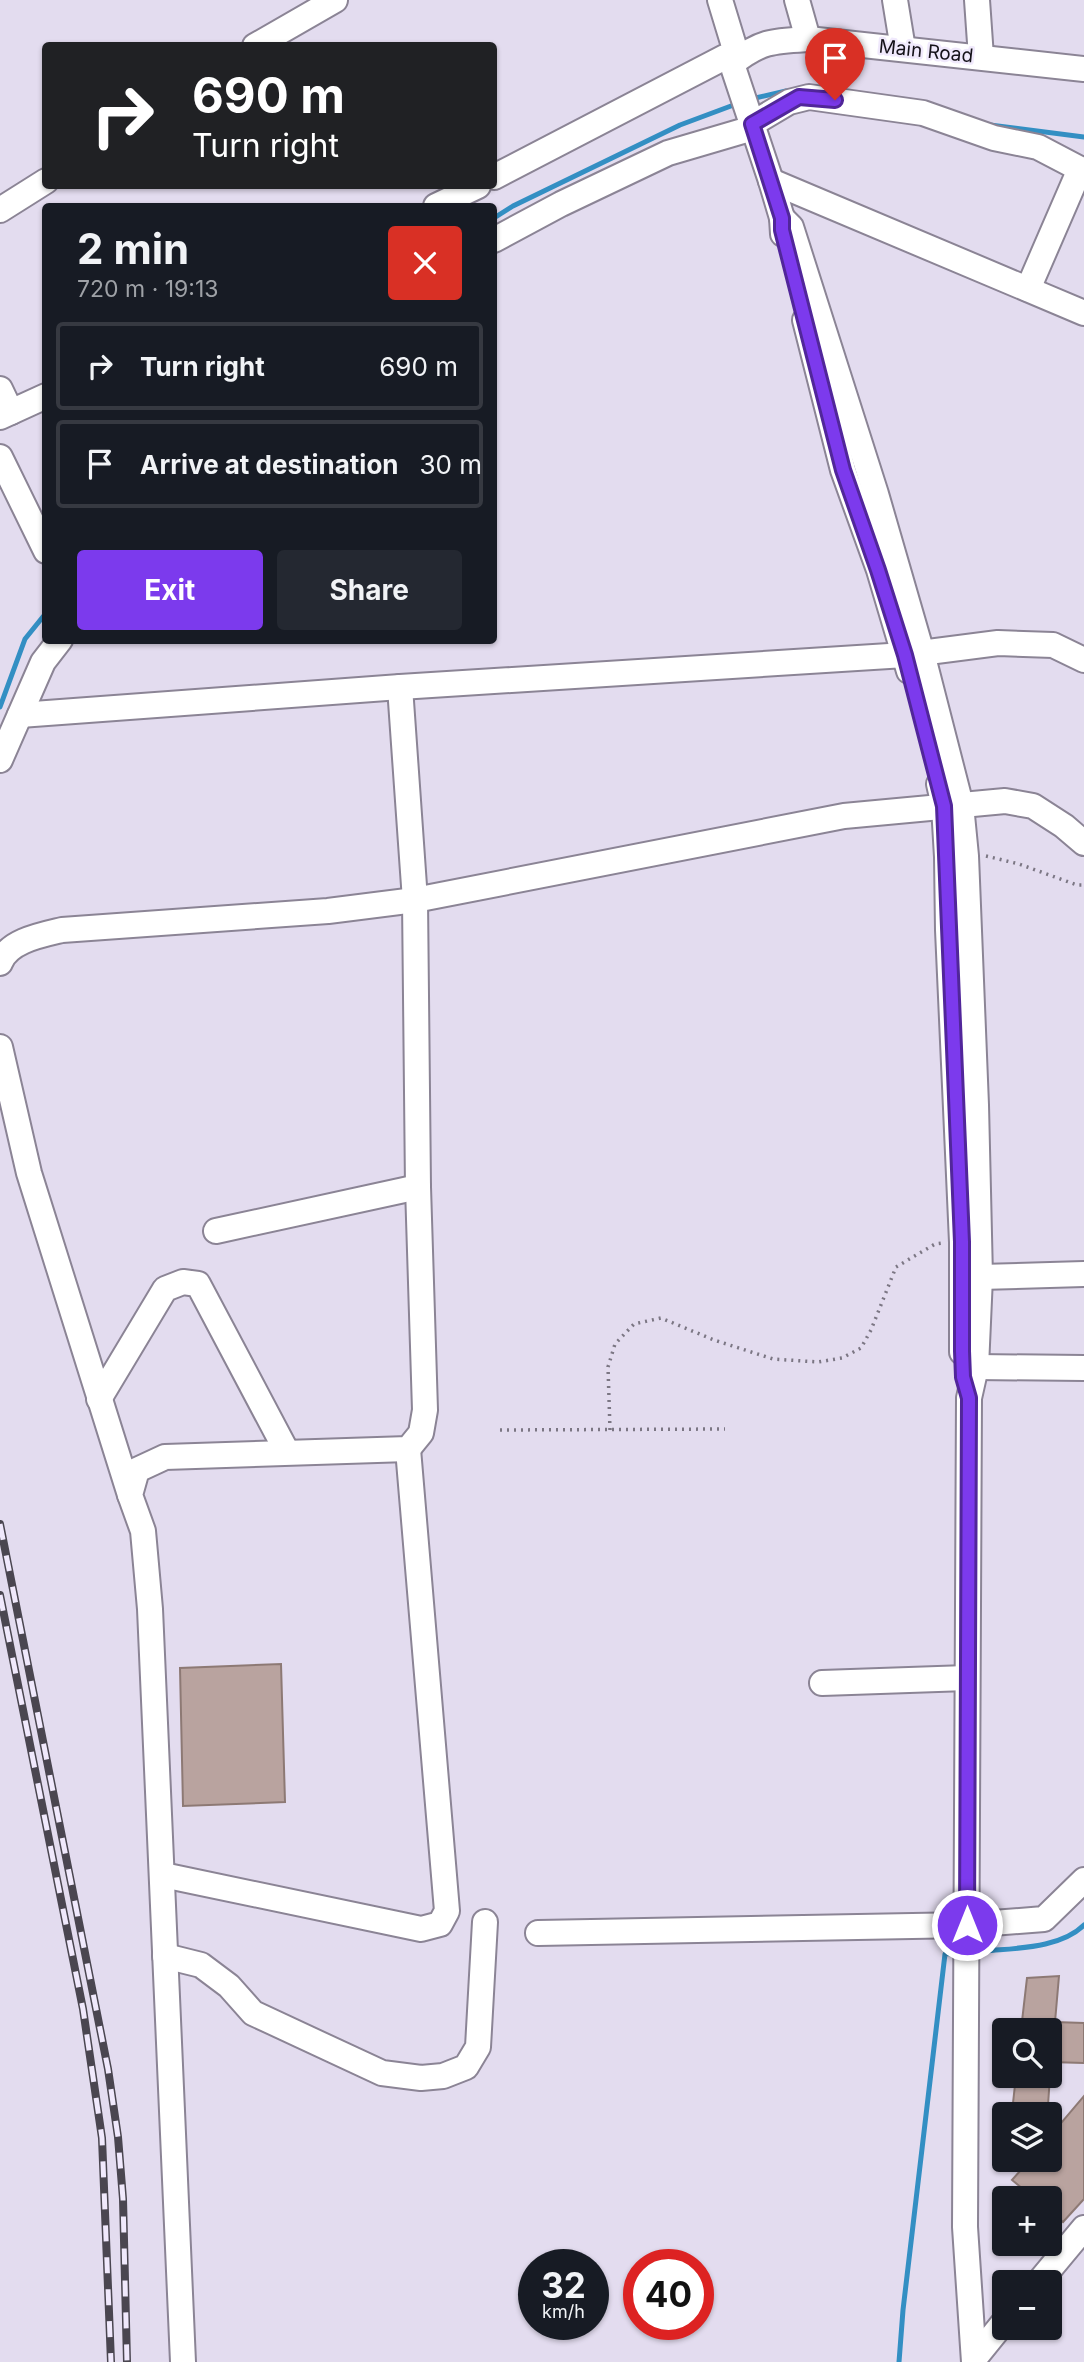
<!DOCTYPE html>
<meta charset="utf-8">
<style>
:root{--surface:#171b24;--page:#242831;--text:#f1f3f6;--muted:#9ea1a6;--line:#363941;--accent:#7c3aed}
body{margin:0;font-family:Inter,sans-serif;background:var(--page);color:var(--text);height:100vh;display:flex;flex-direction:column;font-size:26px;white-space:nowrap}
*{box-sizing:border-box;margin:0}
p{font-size:23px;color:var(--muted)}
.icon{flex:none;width:38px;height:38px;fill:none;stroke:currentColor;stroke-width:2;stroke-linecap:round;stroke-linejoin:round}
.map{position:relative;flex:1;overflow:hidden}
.details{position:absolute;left:42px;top:203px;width:455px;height:441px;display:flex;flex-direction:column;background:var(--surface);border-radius:7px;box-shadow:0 2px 5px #0004}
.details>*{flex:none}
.top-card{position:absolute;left:42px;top:42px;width:455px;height:147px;border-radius:7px;box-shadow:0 2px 5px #0004;background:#202124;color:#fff;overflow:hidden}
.controls{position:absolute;left:992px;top:2018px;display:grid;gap:14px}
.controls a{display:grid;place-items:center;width:70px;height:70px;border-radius:7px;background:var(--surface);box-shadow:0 2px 5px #0004;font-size:35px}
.speed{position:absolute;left:518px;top:2249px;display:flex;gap:14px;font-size:35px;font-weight:700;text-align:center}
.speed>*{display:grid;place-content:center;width:91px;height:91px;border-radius:50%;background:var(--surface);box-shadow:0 2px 5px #0004;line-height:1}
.speed small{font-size:18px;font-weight:400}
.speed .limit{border:10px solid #d22;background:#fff;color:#111}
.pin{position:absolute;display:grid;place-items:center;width:60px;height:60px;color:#fff;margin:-72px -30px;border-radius:50% 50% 50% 0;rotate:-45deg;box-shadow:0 0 7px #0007}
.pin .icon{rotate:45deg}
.me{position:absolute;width:77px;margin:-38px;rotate:0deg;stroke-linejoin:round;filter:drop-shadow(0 0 5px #0008)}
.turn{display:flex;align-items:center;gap:24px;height:147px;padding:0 35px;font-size:32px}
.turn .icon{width:91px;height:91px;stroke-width:2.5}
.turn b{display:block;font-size:49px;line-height:60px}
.round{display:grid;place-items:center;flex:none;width:74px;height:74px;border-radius:7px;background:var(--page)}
.head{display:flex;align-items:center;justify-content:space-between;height:119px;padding:0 35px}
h1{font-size:42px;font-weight:700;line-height:52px}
.cta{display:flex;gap:14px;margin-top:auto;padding:14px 35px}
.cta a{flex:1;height:80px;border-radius:7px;background:var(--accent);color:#fff;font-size:28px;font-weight:700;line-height:80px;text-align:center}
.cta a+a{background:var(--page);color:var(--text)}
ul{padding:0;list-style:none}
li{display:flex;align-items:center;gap:21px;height:88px;margin:0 14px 10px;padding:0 21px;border:4px solid var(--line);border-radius:7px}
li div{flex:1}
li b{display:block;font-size:26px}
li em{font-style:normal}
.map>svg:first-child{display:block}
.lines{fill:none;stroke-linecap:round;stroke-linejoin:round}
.stream{stroke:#338fc3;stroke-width:5}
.building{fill:#b9a39f;stroke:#8d7974;stroke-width:2}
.minor-casing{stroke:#8b8495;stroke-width:28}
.path{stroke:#7b7683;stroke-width:3.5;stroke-dasharray:2 5;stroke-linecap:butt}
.minor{stroke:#fff;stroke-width:24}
.rail-casing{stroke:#4a4650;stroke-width:8}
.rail{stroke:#f0e9fc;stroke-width:5;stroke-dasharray:16;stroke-linecap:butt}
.route-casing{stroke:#51269a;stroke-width:18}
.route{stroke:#7c3aed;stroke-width:12}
.labels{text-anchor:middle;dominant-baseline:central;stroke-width:5;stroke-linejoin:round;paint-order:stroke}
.street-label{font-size:19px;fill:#151219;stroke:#f0e9fc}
</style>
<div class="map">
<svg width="1084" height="2362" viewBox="0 0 1084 2362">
<rect width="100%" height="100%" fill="#e3dcef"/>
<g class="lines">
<g class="stream">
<path d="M751,99L786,91"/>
<path d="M990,125L1084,137"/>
<path d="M494,218L513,206L680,125L739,103"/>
<path d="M0,707L25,639L46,613"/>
<path d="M986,1951C1017,1948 1061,1948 1084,1925"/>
<path d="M899,2362L903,2310L945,1954L958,1953"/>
</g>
</g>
<g class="building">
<path d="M281,1664L285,1802L183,1806L180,1668Z"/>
<path d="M1059,1976L1055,2022L1084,2023V2063L1050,2062V2030H1021L1027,1978Z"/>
<path d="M1016,2076H1050L1048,2105L1013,2103Z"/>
<path d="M1084,2096V2199L1063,2222L1050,2211V2198H1034L1012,2180L1030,2160H1050V2136Z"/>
</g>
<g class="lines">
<defs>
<g id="minor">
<path d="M720,0L734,46L733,63L734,70L771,181L782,218L783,234"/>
<path d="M797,0L808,39"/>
<path d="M895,0L903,49"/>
<path d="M977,0L981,57"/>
<path d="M255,46L335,0"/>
<path d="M733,63C761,41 773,41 808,39L1084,69"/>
<path d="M752,124L789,102L809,97L923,113L994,138L1038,147L1084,171"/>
<path d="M494,177L725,57"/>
<path d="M771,181L1084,313"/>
<path d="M436,206L478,186"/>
<path d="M0,210L46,181"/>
<path d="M782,218L791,227L876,494L922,653L961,805L966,856L976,1105L980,1277L976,1367L969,1398L965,2227L974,2362"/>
<path d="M494,240L561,204L668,153L753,128"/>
<path d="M1028,289L1080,169"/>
<path d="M805,320L843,470L879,570L909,671"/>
<path d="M0,389L11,412"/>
<path d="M0,417L46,396"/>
<path d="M0,457L46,551"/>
<path d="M20,715L400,687L905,655L998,643L1053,645L1084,660"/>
<path d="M0,760L43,662L60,640"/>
<path d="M939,784L944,806L947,857L948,930L962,1242V1352"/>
<path d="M0,963C8,941 41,935 62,930L328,911L415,900L844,816L1005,801L1033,806L1064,826L1084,843"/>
<path d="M0,1047L29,1173L130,1495"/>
<path d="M216,1231L418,1187"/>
<path d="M980,1277L1084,1274"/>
<path d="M976,1367L1084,1368"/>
<path d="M99,1399L165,1289L183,1282L198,1284L287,1452"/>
<path d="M822,1683L967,1678"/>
<path d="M163,1875L421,1929L440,1924L447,1911L408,1449"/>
<path d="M538,1933L967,1925L1044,1919L1084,1880"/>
<path d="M165,1956L201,1965L229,1986L253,2013L382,2073L421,2078L443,2076L466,2067L478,2047L485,1922"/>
<path d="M1039,2282L1084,2228"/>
<path d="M974,2359L1004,2322"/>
<path d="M183,2362L150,1609L143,1531L130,1495L137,1470L165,1457L408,1449L421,1433L425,1410L418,1187L415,900L400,687"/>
</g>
</defs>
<use href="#minor" class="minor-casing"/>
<g class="path">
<path d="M986,856L1019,864L1077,885H1084"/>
<path d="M500,1430L725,1429"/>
<path d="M610,1430L608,1367L615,1344L634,1324L661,1318L714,1340L773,1359L818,1362L842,1358L861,1348L871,1330L896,1267L935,1244L943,1243"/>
</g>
<use href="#minor" class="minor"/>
<defs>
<g id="rail">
<path d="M0,1524L108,2069L118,2137L123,2199L127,2362"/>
<path d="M0,1595L83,2009L102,2138L111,2362"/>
</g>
</defs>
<use href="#rail" class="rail-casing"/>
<use href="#rail" class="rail"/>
</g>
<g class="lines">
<defs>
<path id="route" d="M835,100L799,97L752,124L782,218V230L843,470L878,570L905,655L944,806L962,1242V1351L963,1377L969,1398L967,1925"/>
</defs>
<use href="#route" class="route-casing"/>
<use href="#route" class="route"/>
</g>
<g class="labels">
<g class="street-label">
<text transform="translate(926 51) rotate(6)">Main Road</text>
</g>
</g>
</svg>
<div class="controls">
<a><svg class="icon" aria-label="search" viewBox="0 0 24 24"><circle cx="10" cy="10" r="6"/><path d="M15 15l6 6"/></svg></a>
<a><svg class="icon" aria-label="layers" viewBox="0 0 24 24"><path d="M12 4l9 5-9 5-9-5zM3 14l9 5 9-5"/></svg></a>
<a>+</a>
<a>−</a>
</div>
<div class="speed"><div>32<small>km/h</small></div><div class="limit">40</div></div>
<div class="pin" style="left:835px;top:100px;background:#d93025"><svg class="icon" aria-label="arrive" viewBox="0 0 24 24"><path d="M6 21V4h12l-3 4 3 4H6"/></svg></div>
<svg class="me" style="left:967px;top:1925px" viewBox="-20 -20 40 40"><circle r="17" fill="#7c3aed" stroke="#fff" stroke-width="3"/><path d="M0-11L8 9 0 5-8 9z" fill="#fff"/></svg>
<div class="top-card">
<div class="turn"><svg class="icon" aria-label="right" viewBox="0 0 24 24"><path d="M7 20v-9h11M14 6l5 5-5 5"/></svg><div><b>690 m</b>Turn right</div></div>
</div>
<section class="details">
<div class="head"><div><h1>2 min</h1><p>720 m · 19:13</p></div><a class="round" style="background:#d93025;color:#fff"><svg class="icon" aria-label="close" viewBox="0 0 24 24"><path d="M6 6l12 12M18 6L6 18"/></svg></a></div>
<ul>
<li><svg class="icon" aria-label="right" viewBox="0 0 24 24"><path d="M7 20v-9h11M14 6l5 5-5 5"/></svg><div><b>Turn right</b></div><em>690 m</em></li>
<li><svg class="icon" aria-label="arrive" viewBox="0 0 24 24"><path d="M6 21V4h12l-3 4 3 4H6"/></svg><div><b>Arrive at destination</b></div><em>30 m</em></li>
</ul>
<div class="cta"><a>Exit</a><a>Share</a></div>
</section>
</div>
